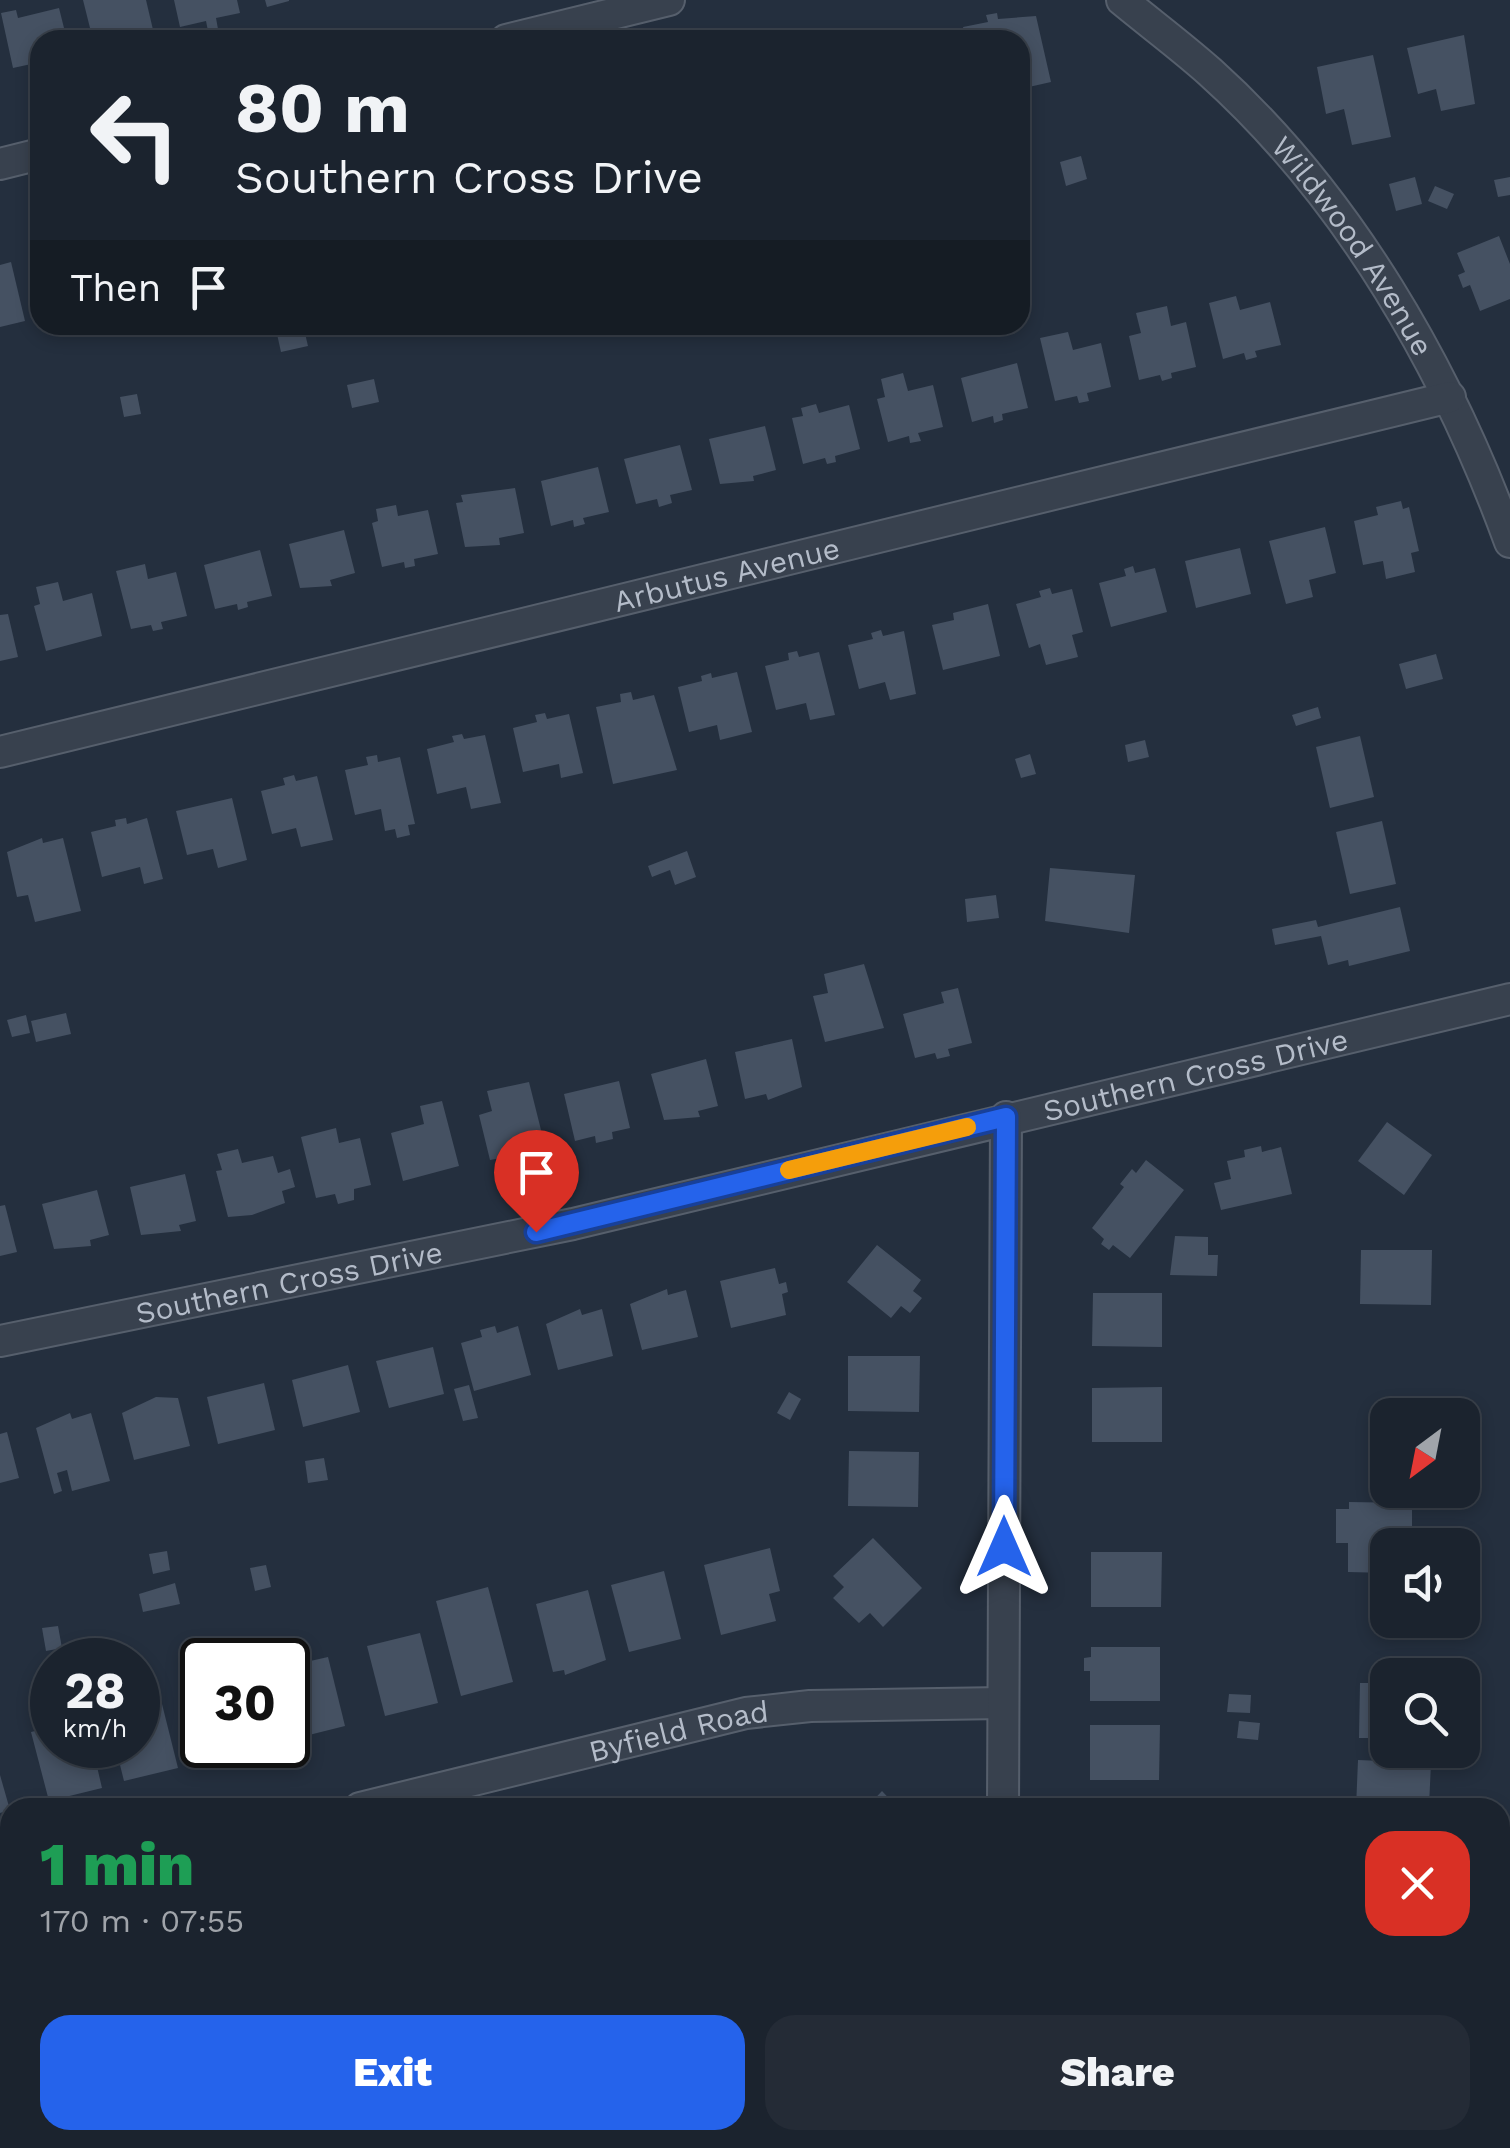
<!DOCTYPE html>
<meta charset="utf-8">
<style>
:root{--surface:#1b232e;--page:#242b36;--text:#f1f3f6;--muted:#a0a4aa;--line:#39404a;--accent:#2563eb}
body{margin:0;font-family:"Work Sans",sans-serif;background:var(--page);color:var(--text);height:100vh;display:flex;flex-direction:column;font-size:38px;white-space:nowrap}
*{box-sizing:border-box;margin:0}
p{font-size:32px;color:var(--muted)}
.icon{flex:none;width:55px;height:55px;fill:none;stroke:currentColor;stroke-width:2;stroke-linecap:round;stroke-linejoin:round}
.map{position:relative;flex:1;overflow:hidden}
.side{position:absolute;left:0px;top:1798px;width:1510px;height:352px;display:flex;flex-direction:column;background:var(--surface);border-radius:30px 30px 0 0;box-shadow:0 5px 15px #0003,0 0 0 2px var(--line)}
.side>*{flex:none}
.hud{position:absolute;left:30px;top:30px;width:1000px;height:305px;border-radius:30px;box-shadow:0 5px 15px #0003,0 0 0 2px var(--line);background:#1b232e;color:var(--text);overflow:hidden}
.needle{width:65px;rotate:212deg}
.controls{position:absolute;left:1370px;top:1398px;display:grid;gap:20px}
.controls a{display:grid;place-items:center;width:110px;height:110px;border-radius:20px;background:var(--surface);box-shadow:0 5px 15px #0003,0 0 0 2px var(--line);font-size:50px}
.speed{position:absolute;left:30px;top:1638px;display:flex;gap:20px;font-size:50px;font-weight:700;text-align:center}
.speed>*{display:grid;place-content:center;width:130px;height:130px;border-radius:50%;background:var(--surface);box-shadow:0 5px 15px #0003,0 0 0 2px var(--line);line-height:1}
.speed small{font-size:25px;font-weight:400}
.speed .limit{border:5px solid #111;border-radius:15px;background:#fff;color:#111}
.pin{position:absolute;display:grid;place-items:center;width:85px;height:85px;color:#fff;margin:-102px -42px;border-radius:50% 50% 50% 0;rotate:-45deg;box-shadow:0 0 10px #0007}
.pin .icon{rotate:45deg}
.me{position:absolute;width:110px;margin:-55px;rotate:0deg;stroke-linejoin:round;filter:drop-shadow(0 0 8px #0008)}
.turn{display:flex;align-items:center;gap:35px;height:210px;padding:0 40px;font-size:45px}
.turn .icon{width:130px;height:130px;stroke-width:2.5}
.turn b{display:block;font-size:70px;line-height:85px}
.then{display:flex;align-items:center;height:95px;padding:0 40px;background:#0003;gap:20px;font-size:38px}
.round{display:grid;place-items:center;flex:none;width:105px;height:105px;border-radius:30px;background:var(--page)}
.headline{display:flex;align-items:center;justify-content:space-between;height:170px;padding:0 40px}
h1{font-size:60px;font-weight:800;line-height:75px;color:#1e9e55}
.button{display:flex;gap:20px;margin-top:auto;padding:20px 40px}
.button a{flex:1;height:115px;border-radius:30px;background:var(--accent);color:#fff;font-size:40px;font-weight:800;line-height:115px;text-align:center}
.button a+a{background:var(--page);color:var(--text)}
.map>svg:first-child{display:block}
.building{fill:#455162}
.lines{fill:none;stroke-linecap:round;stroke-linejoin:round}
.lane-casing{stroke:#565f6c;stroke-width:19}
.street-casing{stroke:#565f6c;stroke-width:34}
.secondary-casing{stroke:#565f6c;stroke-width:46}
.lane{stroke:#38414e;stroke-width:15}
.street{stroke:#38414e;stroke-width:30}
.secondary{stroke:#465061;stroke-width:42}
.route-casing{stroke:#184099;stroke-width:25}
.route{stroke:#2563eb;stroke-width:18}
.slow{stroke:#f59e0b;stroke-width:18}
.labels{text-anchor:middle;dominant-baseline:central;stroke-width:8;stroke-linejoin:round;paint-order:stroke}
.street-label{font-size:30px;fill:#b4bcc9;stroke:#1d2633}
</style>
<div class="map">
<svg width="1510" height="2148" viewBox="0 0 1510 2148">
<rect width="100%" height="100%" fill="#242f3e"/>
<g class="building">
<path d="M83,0H146L154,34L129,40H93Z"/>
<path d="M174,0H237L240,13L216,18L218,29L208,31L206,21L180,27Z"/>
<path d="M265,0H289V1L267,7Z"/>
<path d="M59,8L67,40H40V74L36,63L13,68L1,13L16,10L18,18Z"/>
<path d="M997,13L998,19L1036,16L1051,82L1020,89V40H966L963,27L988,22L986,15Z"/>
<path d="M1464,35L1475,104L1441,111L1436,89L1418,94L1407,48Z"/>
<path d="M1373,55L1391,137L1352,145L1344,109L1326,114L1317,67Z"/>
<path d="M1081,156L1087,179L1066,186L1060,162Z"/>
<path d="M1415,177L1422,204L1396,211L1389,184Z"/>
<path d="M1510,177V195L1498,197L1494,180Z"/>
<path d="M1435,186L1454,194L1447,209L1428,201Z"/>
<path d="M1499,236L1510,264V299L1480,311L1470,285L1463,288L1458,275L1465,272L1457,253Z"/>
<path d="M11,262L25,321L0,327V265Z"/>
<path d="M1236,296L1240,310L1270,302L1281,345L1255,351L1257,357L1246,360L1244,353L1223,359L1209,303Z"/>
<path d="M1167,306L1171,326L1186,322L1196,367L1171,373L1172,378L1162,381L1160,375L1139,380L1129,336L1141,333L1136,313Z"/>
<path d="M275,325H303L308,346L281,352Z"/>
<path d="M1068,332L1073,350L1101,343L1111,387L1087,393L1089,401L1079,403L1077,396L1055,401L1040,338Z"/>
<path d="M1017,363L1028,408L1002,414L1003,420L994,423L993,416L972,422L961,378Z"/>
<path d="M903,373L908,391L933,385L943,427L918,433L921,441L910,443L909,436L888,442L877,399L885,397L881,379Z"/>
<path d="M374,379L379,402L352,408L347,385Z"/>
<path d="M137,394L141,414L124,417L120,397Z"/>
<path d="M816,404L819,413L849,405L860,449L835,456L836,462L827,464L825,458L803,464L792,418L803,416L801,408Z"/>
<path d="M765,426L776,470L753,476L754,481L720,484L709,439Z"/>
<path d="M680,445L692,490L670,495L672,503L659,507L657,499L636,504L624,459Z"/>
<path d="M598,467L609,512L583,518L585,524L574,527L573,520L551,526L541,481Z"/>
<path d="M515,488L524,533L499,538L500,545L465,547L456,503L463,502L461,495Z"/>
<path d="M1401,501L1403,509L1409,507L1419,551L1411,553L1415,572L1386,579L1383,561L1363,565L1354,521L1378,515L1376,507Z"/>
<path d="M396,505L398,516L428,510L438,554L414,559L415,566L405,568L404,562L382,567L372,523L378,521L376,509Z"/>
<path d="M1325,527L1336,573L1309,580L1313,597L1286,604L1269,541Z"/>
<path d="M344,530L355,573L330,580L332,586L300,588L289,544Z"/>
<path d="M1240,548L1251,594L1196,608L1185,561Z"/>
<path d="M260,550L272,596L247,602L248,607L238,610L237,604L215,609L204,565Z"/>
<path d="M145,564L148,579L176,572L187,616L161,622L163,629L153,631L151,625L131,629L116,571Z"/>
<path d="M1133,566L1135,573L1155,568L1167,612L1111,627L1099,583L1126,576L1124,569Z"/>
<path d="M58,582L63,601L92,593L102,636L46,651L34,606L40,604L36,587Z"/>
<path d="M1050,588L1052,594L1072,589L1083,632L1072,635L1078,657L1046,665L1040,644L1029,648L1016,604L1041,597L1039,591Z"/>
<path d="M988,604L1000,656L943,670L932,625L954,620L953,613Z"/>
<path d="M8,614L18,657L0,661V615Z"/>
<path d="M881,630L883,636L904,631L916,694L890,700L885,682L859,689L848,645L873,639L871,633Z"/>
<path d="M797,651L799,657L819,652L835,715L810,720L806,703L776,710L765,666L789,660L788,653Z"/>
<path d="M1436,654L1443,679L1406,689L1399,664Z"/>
<path d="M737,672L752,732L720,740L717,725L689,732L678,687L702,681L701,676L711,673L712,678Z"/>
<path d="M631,692L633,700L654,695L677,770L613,784L596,707L621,702L620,694Z"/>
<path d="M1318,707L1321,718L1296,726L1292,715Z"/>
<path d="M545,713L547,719L569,714L583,773L561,778L559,764L523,772L513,728L537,722L535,715Z"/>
<path d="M462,734L464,739L485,735L501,803L471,809L466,787L437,794L427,749L454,742L452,736Z"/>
<path d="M1360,736L1374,797L1330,808L1316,747Z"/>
<path d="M1145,740L1149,757L1128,762L1125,745Z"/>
<path d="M1030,754L1036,774L1021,778L1015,759Z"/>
<path d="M377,755L378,762L400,757L415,824L408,825L410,835L397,838L395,829L385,831L381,809L355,815L345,770L368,765L366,757Z"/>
<path d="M294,775L296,781L317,776L333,840L301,847L296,828L272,834L261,791L285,785L283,778Z"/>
<path d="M232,798L247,860L218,868L213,849L187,855L176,811Z"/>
<path d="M126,818L127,824L147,818L163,879L144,884L140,867L102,877L91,832L116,826L115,820Z"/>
<path d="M1382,821L1396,884L1350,894L1336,832Z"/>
<path d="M42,838L43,843L63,838L81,911L35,922L28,895L17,897L7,852Z"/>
<path d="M687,851L696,877L675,885L670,870L652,877L648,866Z"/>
<path d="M1050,868L1135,875L1129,933L1045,921Z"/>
<path d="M996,895L999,918L967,922L965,899Z"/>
<path d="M1400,907L1410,951L1349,966L1348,960L1328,965L1321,936L1275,945L1272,929L1316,920L1318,927Z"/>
<path d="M864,964L884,1028L825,1042L813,996L828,993L824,974Z"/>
<path d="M958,988L972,1043L948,1049L950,1056L937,1059L935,1053L915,1058L903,1014L944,1003L941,992Z"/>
<path d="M66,1013L71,1034L36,1042L31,1021Z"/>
<path d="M26,1015L30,1033L12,1037L7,1020Z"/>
<path d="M792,1039L802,1087L768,1100L766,1094L745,1099L735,1052Z"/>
<path d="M706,1059L718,1106L698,1111L700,1117L664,1120L651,1074Z"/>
<path d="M619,1081L630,1128L612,1132L613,1139L596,1143L595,1136L575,1141L564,1094Z"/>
<path d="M529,1082L545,1146L522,1152L524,1159L513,1162L512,1156L490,1160L479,1115L492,1111L487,1091Z"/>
<path d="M442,1101L459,1166L403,1181L391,1133L424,1124L420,1106Z"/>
<path d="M1387,1122L1432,1155L1404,1195L1358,1161Z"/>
<path d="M336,1128L339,1143L360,1138L371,1185L354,1189V1200L338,1204L335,1194L316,1198L301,1137Z"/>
<path d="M1261,1146L1262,1152L1281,1147L1292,1194L1221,1210L1214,1183L1231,1179L1227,1161L1245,1157L1244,1150Z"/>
<path d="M238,1149L242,1163L273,1156L278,1173L290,1169L295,1187L282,1191L285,1203L252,1215L228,1217L216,1171L222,1170L217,1154Z"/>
<path d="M1146,1160L1184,1190L1130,1258L1113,1245L1109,1250L1101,1244L1104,1239L1092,1228L1124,1187L1120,1184L1132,1169L1136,1173Z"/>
<path d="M185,1174L196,1221L179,1225L181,1231L141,1235L130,1187Z"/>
<path d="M97,1190L109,1235L90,1240L91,1246L54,1249L42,1204Z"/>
<path d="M5,1205L17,1252L0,1256V1206Z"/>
<path d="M1175,1236L1208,1237V1255H1218L1217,1276L1170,1275Z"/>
<path d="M877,1245L921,1280L913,1291L922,1298L910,1313L901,1306L891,1318L847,1282Z"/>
<path d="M1361,1250H1432L1431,1305L1360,1304Z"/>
<path d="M775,1268L779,1284L786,1282L788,1292L782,1294L786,1315L731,1328L720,1281Z"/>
<path d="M667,1289L668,1295L686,1290L698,1337L642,1350L630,1304Z"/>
<path d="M1093,1293H1162V1347L1092,1346Z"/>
<path d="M580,1309L582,1315L602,1309L613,1356L558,1370L546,1324Z"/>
<path d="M495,1326L497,1333L518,1326L531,1375L474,1391L461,1343L482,1337L480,1330Z"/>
<path d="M433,1347L444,1394L389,1408L376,1361Z"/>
<path d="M848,1356H920L919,1412L848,1411Z"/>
<path d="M348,1365L360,1412L303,1427L292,1380Z"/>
<path d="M264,1383L275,1430L218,1444L207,1397Z"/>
<path d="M469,1385L478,1418L463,1421L454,1389Z"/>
<path d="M1162,1387V1442H1092V1388Z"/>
<path d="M789,1392L801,1399L790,1420L777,1413Z"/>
<path d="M156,1397L178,1398L190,1446L134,1460L122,1413Z"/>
<path d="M70,1413L72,1419L91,1413L110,1481L72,1491L67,1470L57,1473L62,1491L54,1494L36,1428Z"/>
<path d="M7,1432L19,1478L0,1483V1434Z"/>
<path d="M849,1451L919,1452L918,1507L848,1506Z"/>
<path d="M324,1458L328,1480L308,1483L305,1461Z"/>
<path d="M1349,1502L1412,1503V1545H1388V1573L1348,1572V1543H1336V1509H1349Z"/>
<path d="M873,1538L922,1588L883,1627L870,1613L859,1623L833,1598L844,1587L833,1576Z"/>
<path d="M770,1548L780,1591L769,1594L776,1621L721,1635L704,1565Z"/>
<path d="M167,1551L170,1570L153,1574L149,1554Z"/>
<path d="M1091,1552H1162L1161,1607H1091Z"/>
<path d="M266,1565L271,1587L255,1591L250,1568Z"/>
<path d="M664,1571L681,1639L629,1652L611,1585Z"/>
<path d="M175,1583L180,1604L143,1612L139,1594Z"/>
<path d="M488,1587L513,1682L461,1696L436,1601Z"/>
<path d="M588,1590L606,1660L565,1675L564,1670L553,1672L536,1604Z"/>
<path d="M58,1626L62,1648L46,1651L42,1628Z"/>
<path d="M420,1633L438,1703L385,1716L367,1646Z"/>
<path d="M1091,1647H1160V1701H1090V1671H1084V1658L1091,1657Z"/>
<path d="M328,1657L345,1726L293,1739L288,1717V1666Z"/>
<path d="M1360,1683H1388V1738H1359Z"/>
<path d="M1229,1694L1251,1695L1250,1713L1227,1712Z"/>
<path d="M161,1700L178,1768L124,1781L115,1745H138V1705Z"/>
<path d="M1239,1721L1260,1723L1258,1740L1237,1738Z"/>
<path d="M1090,1725H1160L1159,1780H1090Z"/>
<path d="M52,1727V1745H92L102,1788L49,1801L31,1732Z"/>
<path d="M213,1745H263V1746L217,1758Z"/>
<path d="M1358,1760L1431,1763L1429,1806L1356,1808Z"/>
<path d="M0,1775L10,1810L0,1813Z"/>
<path d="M882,1791L898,1808H866Z"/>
<path d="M10,1988V2029H9L0,1990Z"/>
<path d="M494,2140H555L559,2148H498Z"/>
<path d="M582,2140H648L632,2148H585Z"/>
<path d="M1070,2140H1096L1091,2148Z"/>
</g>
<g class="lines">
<defs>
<path id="lane" d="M1500,2083L1510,2078"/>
<g id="street">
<path id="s1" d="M1122,0C1151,24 1182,47 1210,72C1349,197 1447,369 1510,542"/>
<path d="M506,40L669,0"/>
<path d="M0,164L40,154"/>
<path id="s2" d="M0,752L1450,397"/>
<path id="s3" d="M0,1341L573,1224L1510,999"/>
<path id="s4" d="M360,1808L746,1713L810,1706L1003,1703"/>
<path d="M1003,1808L1006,1117"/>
<path d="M0,1898L10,1896"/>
<path d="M815,2148L830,2140"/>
</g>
<g id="secondary">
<path d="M1500,2000L1510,1941"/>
<path d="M1470,2148L1472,2140"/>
</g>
</defs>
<use href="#lane" class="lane-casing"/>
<use href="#street" class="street-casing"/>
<use href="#secondary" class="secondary-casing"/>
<use href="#lane" class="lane"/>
<use href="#street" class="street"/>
<use href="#secondary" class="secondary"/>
</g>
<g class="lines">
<defs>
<path id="route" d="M536,1232L1006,1117L1004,1547"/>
</defs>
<use href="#route" class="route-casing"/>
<use href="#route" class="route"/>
<path class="slow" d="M789,1170L967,1127"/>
</g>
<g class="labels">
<g class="street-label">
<text stroke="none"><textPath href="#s1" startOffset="340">Wildwood Avenue</textPath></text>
<text stroke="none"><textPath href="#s2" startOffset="748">Arbutus Avenue</textPath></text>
<text stroke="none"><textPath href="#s3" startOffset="1225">Southern Cross Drive</textPath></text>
<text stroke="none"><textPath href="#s3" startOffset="295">Southern Cross Drive</textPath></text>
<text stroke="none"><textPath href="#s4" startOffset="328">Byfield Road</textPath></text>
</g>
</g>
</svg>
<div class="controls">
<a><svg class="needle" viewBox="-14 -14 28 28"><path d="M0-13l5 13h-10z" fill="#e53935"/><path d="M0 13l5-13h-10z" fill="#a0a4aa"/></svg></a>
<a><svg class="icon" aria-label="sound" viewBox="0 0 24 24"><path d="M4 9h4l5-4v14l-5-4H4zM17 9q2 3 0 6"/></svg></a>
<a><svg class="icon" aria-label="search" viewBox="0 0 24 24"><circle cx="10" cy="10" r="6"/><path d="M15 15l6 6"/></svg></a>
</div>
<div class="speed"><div>28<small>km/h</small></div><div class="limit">30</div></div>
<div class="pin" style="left:536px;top:1232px;background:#d93025"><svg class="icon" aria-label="arrive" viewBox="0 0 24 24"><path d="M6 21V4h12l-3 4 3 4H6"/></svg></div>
<svg class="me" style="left:1004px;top:1547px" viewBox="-20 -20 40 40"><path d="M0-17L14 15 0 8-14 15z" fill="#2563eb" stroke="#fff" stroke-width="4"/></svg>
<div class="hud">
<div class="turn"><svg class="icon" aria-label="left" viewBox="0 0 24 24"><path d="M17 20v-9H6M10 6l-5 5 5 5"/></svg><div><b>80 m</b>Southern Cross Drive</div></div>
<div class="then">Then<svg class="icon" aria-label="arrive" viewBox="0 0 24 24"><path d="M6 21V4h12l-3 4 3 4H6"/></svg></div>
</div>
<section class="side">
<div class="headline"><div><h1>1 min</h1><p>170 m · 07:55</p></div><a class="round" style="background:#d93025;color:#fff"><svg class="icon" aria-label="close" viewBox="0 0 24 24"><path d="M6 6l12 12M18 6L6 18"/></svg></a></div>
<div class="button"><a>Exit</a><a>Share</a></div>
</section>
</div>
